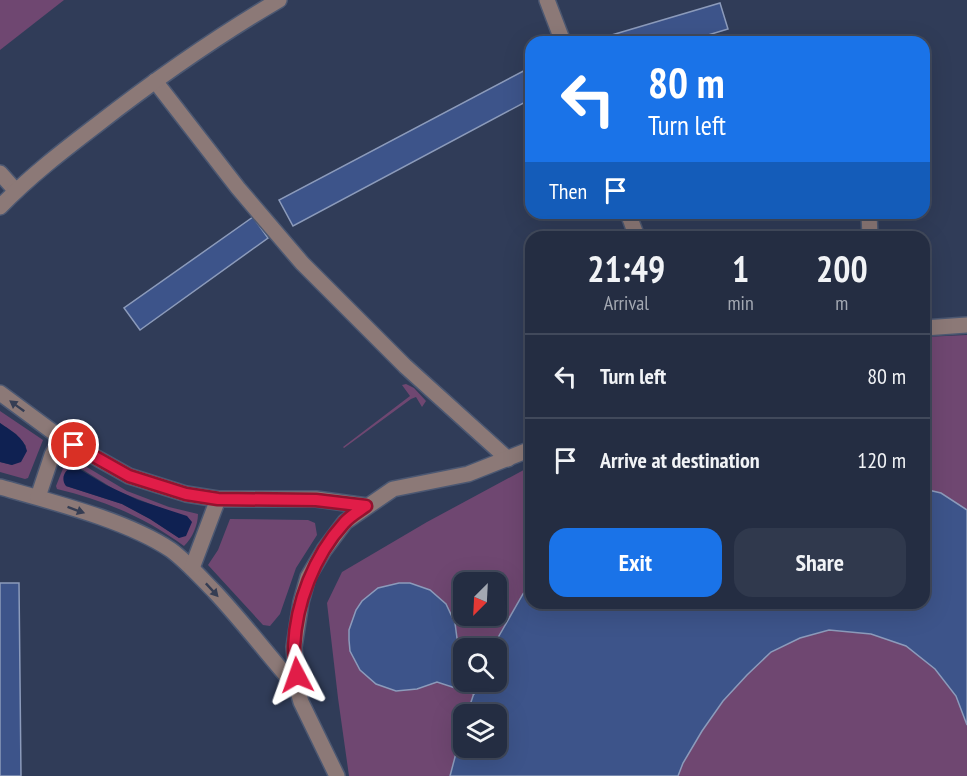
<!DOCTYPE html>
<style>
:root{--surface:#242d42;--page:#30394d;--text:#f1f3f6;--muted:#a3a8b2;--line:#41495b;--accent:#1a73e8}
body{margin:0;font-family:"PT Sans Narrow",sans-serif;background:var(--page);color:var(--text);height:100vh;display:flex;flex-direction:column;font-size:22px;white-space:nowrap}
*{box-sizing:border-box;margin:0}
p{font-size:20px;color:var(--muted)}
.icon{flex:none;width:33px;height:33px;fill:none;stroke:currentColor;stroke-width:2;stroke-linecap:round;stroke-linejoin:round}
.map{position:relative;flex:1;overflow:hidden}
.side{position:absolute;left:525px;top:231px;width:405px;height:378px;display:flex;flex-direction:column;background:var(--surface);border-radius:18px;box-shadow:0 6px 24px #0002,0 0 0 2px var(--line)}
.side>*{flex:none}
.banner{position:absolute;left:525px;top:36px;width:405px;height:183px;border-radius:18px;box-shadow:0 6px 24px #0002,0 0 0 2px var(--line);background:#1a73e8;color:#fff;overflow:hidden}
.needle{width:39px;rotate:204deg}
.controls{position:absolute;left:453px;top:572px;display:grid;gap:12px}
.controls a{display:grid;place-items:center;width:54px;height:54px;border-radius:12px;background:var(--surface);box-shadow:0 6px 24px #0002,0 0 0 2px var(--line);font-size:30px}
.pin{position:absolute;display:grid;place-items:center;width:51px;height:51px;color:#fff;margin:-26px;border:3px solid #fff;border-radius:50%;box-shadow:0 2px 6px #0007}
.me{position:absolute;width:66px;margin:-33px;rotate:356deg;stroke-linejoin:round;filter:drop-shadow(0 0 4px #0008)}
.turn{display:flex;align-items:center;gap:21px;height:126px;padding:0 24px;font-size:27px}
.turn .icon{width:78px;height:78px;stroke-width:2.5}
.turn b{display:block;font-size:42px;line-height:51px}
.then{display:flex;align-items:center;height:57px;padding:0 24px;background:#0003;gap:12px;font-size:22px}
.eta{display:flex;justify-content:space-evenly;align-items:center;height:102px;text-align:center}
.eta b{font-size:36px;font-weight:700;line-height:42px}
.action{display:flex;gap:12px;margin-top:auto;padding:12px 24px}
.action a{flex:1;height:69px;border-radius:18px;background:var(--accent);color:#fff;font-size:24px;font-weight:700;line-height:69px;text-align:center}
.action a+a{background:var(--page);color:var(--text)}
ul{padding:0;list-style:none}
li{display:flex;align-items:center;gap:18px;height:84px;padding:0 24px;border-top:2px solid var(--line)}
li div{flex:1}
li b{display:block;font-size:22px}
li em{font-style:normal}
.map>svg:first-child{display:block}
.green{fill:#6f4771;fill-rule:evenodd}
.water{fill:#0f2152}
.building{fill:#3d548a;stroke:#8c9bbb;stroke-width:1.5}
.lines{fill:none;stroke-linecap:round;stroke-linejoin:round}
.minor-casing{stroke:#4c5872;stroke-width:18}
.minor{stroke:#8c7977;stroke-width:15}
.oneway{fill:#353d53}
.route-casing{stroke:#92132f;stroke-width:15}
.route{stroke:#e11d48;stroke-width:10}
</style>
<div class="map">
<svg width="967" height="776" viewBox="0 0 967 776">
<rect width="100%" height="100%" fill="#303c58"/>
<g class="green">
<path d="M0,0H64L0,50Z"/>
<path d="M967,335V776H349L338,698L327,603L342,572L427,522L531,466V603H924V337ZM464,582H496V615H464ZM464,648H496V681H464ZM464,714H496V747H464Z"/>
<path d="M406,384L414,388L426,401L422,407L416,397L411,399L344,448L343,447L410,396L402,385Z"/>
<path d="M0,411L43,440L28,478L25,479L0,472V462L12,465L26,446L16,434L0,423Z"/>
<path d="M70,457L127,491L169,507L198,514C198,525 192,539 184,546C146,518 104,500 57,489L56,486L64,466ZM80,468L117,491L174,513L179,538L150,519L122,504L66,486Z"/>
<path d="M230,519L308,520L315,523L317,535L296,568L280,614L270,626L263,625L208,565L218,550Z"/>
</g>
<g class="water">
<path d="M0,423C11,431 24,437 27,451L21,462L12,465L0,462Z"/>
<path d="M74,466L106,485L138,500L187,516L192,522L186,536L179,538L150,519L122,504L66,486C60,478 65,469 74,466Z"/>
</g>
<g class="building">
<path d="M720,3L728,29L685,42H588Z"/>
<path d="M531,67V99L293,226L279,200Z"/>
<path d="M253,217L268,238L140,330L124,308Z"/>
<path d="M924,489L941,493L967,510V725L956,696L935,669L906,646L871,634L829,630L800,638L771,652L747,675L723,701L702,731L683,763L678,776H450L464,723V747H496V714H467L478,681H496V648H492L523,594L531,584V603H924Z"/>
<path d="M0,583H19L21,776H0Z"/>
<path d="M399,583H410L430,590L446,604L455,623L460,661L464,663V681H478L474,694L437,682L417,689L396,691L376,684L360,670L350,651L349,640V630L356,610L362,601L378,588Z"/>
</g>
<g class="lines">
<defs>
<g id="minor">
<path d="M547,0L563,42"/>
<path d="M155,81L238,188L302,263L405,366L508,459"/>
<path d="M0,173L16,191"/>
<path d="M0,207C30,176 64,150 98,124C156,79 216,37 279,0"/>
<path d="M628,213L637,237"/>
<path d="M869,213L870,237"/>
<path d="M924,328L967,325"/>
<path d="M0,393L61,438L129,476L186,494L218,499H316L367,506"/>
<path d="M0,487C52,502 126,520 171,550C187,562 200,577 214,591C243,622 269,656 297,688"/>
<path d="M38,497L52,455L61,438"/>
<path d="M192,568L218,499"/>
<path d="M337,776L301,702L297,688L294,647L301,602L308,577L324,550L345,522L393,489L468,474L531,449"/>
</g>
</defs>
<use href="#minor" class="minor-casing"/>
<use href="#minor" class="minor"/>
</g>
<defs><path id="oneway-solid" d="M-6-.8H1V-3.2L6.5 0L1 3.2V.8H-6Z" transform="scale(1.5)"/></defs>
<g class="oneway">
<use href="#oneway-solid" transform="translate(17 406) rotate(-144)"/>
<use href="#oneway-solid" transform="translate(76 510) rotate(20)"/>
<use href="#oneway-solid" transform="translate(212 590) rotate(47)"/>
</g>
<g class="lines">
<defs>
<path id="route" d="M74,445L129,476L186,494L218,499L316,500L366,506C359,511 350,516 344,523C314,556 296,603 294,647C294,656 296,666 297,675"/>
</defs>
<use href="#route" class="route-casing"/>
<use href="#route" class="route"/>
</g>
</svg>
<div class="controls">
<a><svg class="needle" viewBox="-14 -14 28 28"><path d="M0-13l5 13h-10z" fill="#e53935"/><path d="M0 13l5-13h-10z" fill="#a3a8b2"/></svg></a>
<a><svg class="icon" aria-label="search" viewBox="0 0 24 24"><circle cx="10" cy="10" r="6"/><path d="M15 15l6 6"/></svg></a>
<a><svg class="icon" aria-label="layers" viewBox="0 0 24 24"><path d="M12 4l9 5-9 5-9-5zM3 14l9 5 9-5"/></svg></a>
</div>
<div class="pin" style="left:74px;top:445px;background:#d93025"><svg class="icon" aria-label="arrive" viewBox="0 0 24 24"><path d="M6 21V4h12l-3 4 3 4H6"/></svg></div>
<svg class="me" style="left:297px;top:675px" viewBox="-20 -20 40 40"><path d="M0-17L14 15 0 8-14 15z" fill="#e11d48" stroke="#fff" stroke-width="4"/></svg>
<div class="banner">
<div class="turn"><svg class="icon" aria-label="left" viewBox="0 0 24 24"><path d="M17 20v-9H6M10 6l-5 5 5 5"/></svg><div><b>80 m</b>Turn left</div></div>
<div class="then">Then<svg class="icon" aria-label="arrive" viewBox="0 0 24 24"><path d="M6 21V4h12l-3 4 3 4H6"/></svg></div>
</div>
<section class="side">
<div class="eta">
<div><b>21:49</b><p>Arrival</p></div>
<div><b>1</b><p>min</p></div>
<div><b>200</b><p>m</p></div>
</div>
<ul>
<li><svg class="icon" aria-label="left" viewBox="0 0 24 24"><path d="M17 20v-9H6M10 6l-5 5 5 5"/></svg><div><b>Turn left</b></div><em>80 m</em></li>
<li><svg class="icon" aria-label="arrive" viewBox="0 0 24 24"><path d="M6 21V4h12l-3 4 3 4H6"/></svg><div><b>Arrive at destination</b></div><em>120 m</em></li>
</ul>
<div class="action"><a>Exit</a><a>Share</a></div>
</section>
</div>
